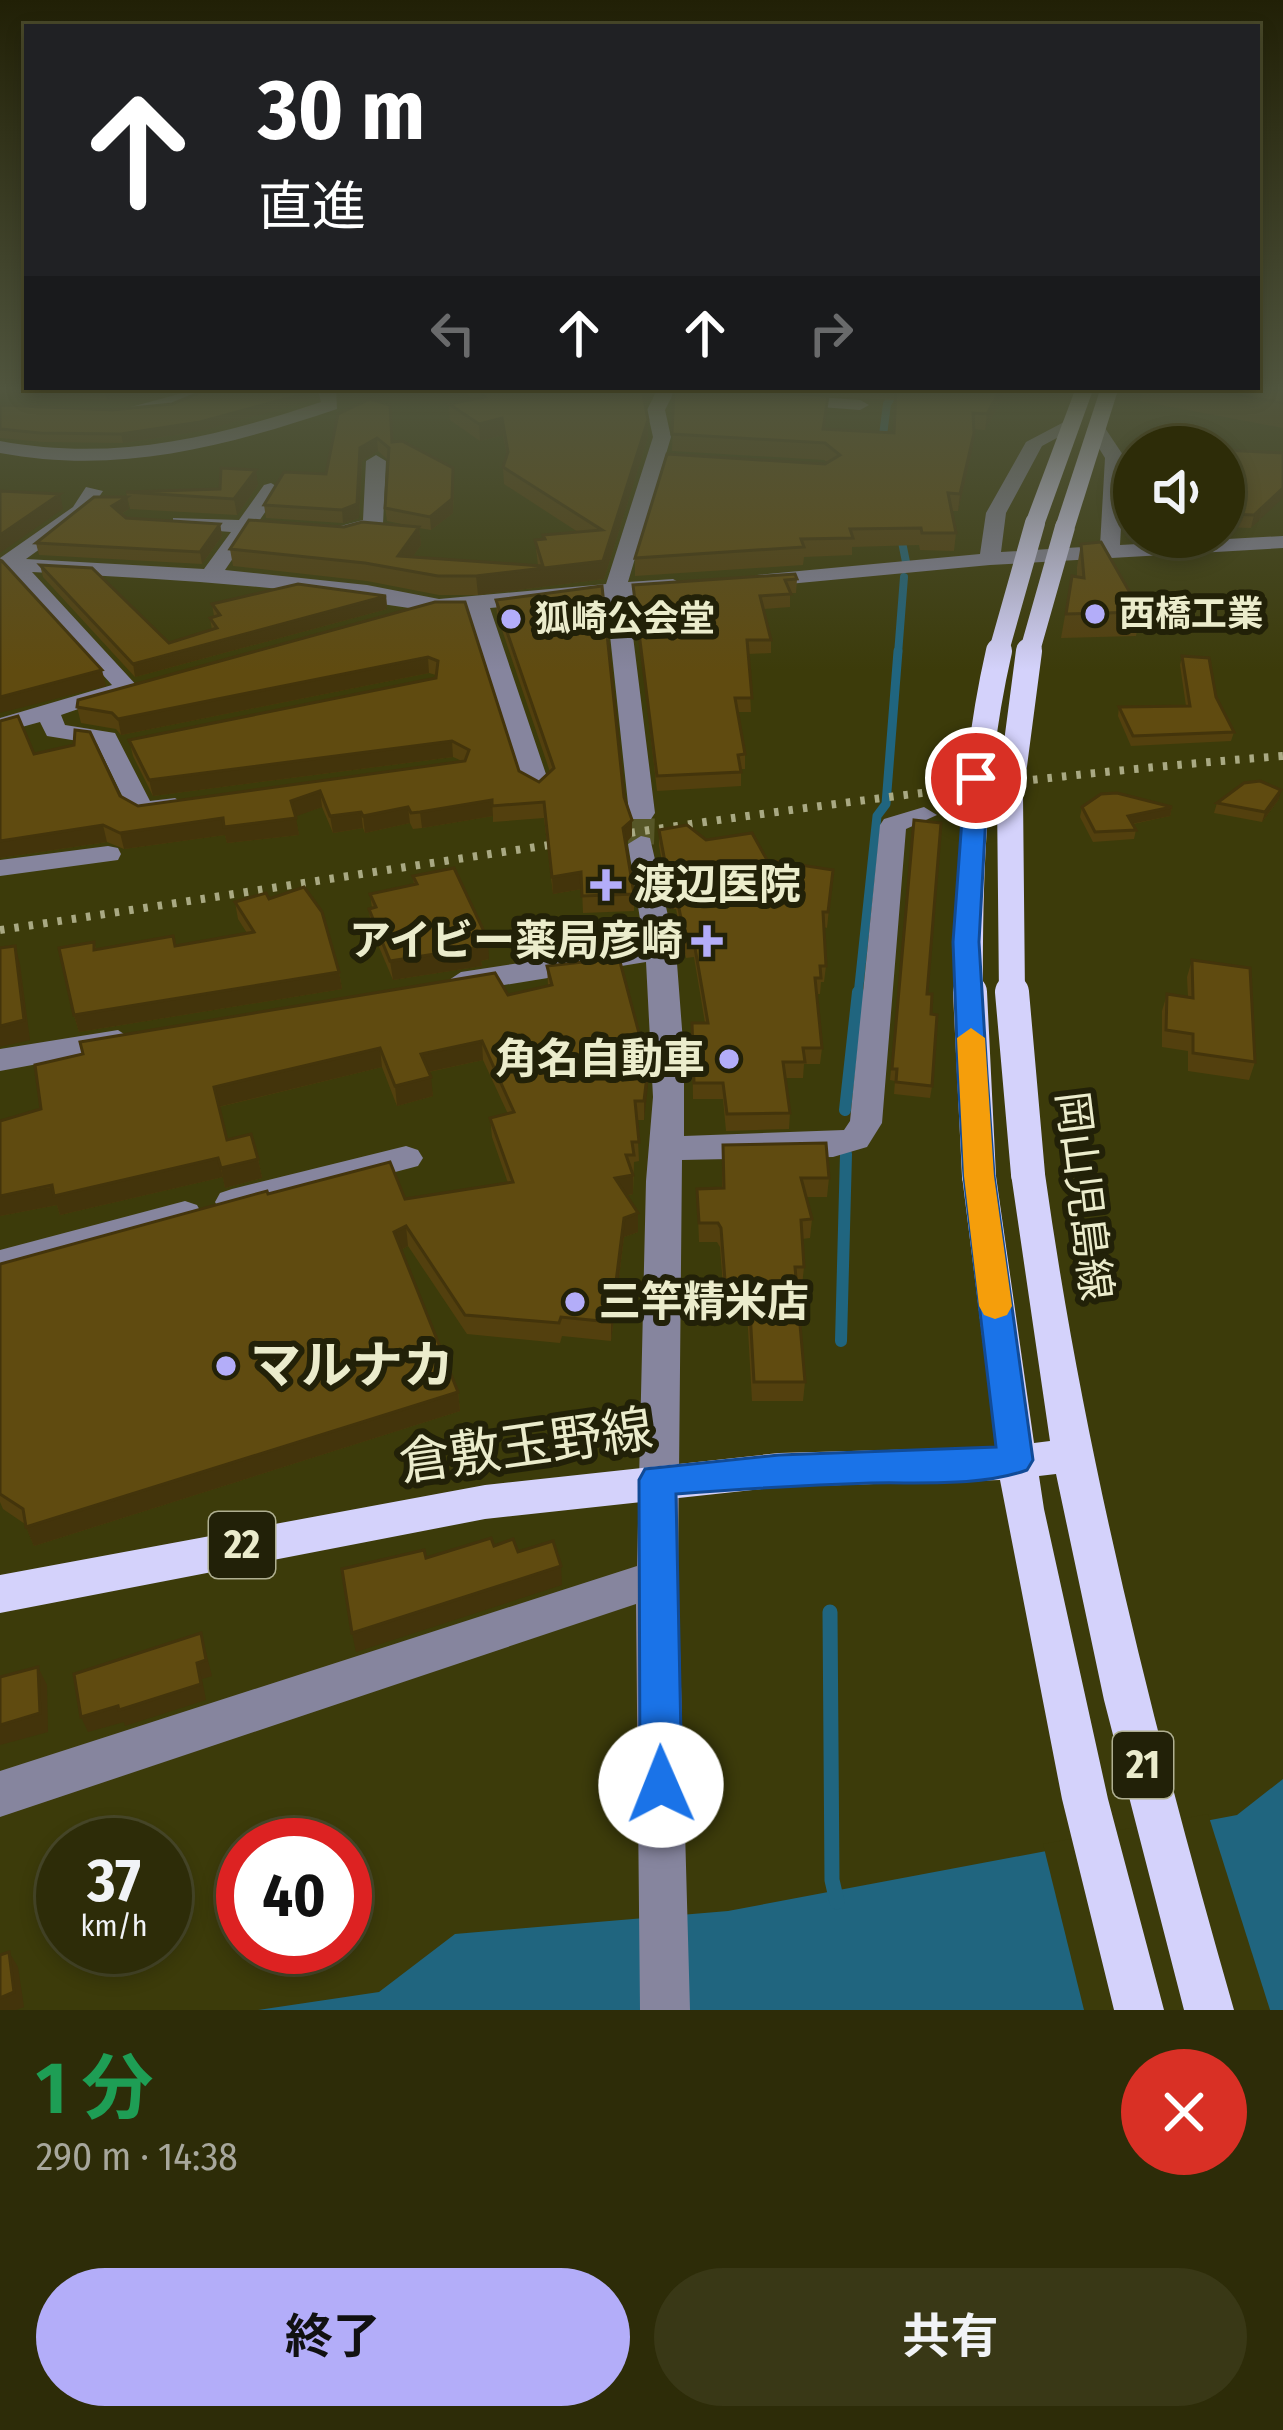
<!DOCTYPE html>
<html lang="ja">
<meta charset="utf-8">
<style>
:root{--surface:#2d2c08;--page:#393816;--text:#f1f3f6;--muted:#a7a79c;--line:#484829;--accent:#b3adf9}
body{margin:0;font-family:"Fira Sans Condensed","Noto Sans JP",sans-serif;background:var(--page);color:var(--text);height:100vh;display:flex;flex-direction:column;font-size:45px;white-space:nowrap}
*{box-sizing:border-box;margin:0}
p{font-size:39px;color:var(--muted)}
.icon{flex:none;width:66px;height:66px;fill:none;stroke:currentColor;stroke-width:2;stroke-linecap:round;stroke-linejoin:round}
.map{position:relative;height:2010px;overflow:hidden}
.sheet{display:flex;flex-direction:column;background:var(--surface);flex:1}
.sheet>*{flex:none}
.top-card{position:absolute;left:24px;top:24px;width:1236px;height:366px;border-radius:0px;box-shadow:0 6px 18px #0003,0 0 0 3px var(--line);background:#202124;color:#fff;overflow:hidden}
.fabs{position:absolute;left:1113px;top:426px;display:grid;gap:24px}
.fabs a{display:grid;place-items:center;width:132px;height:132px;border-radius:50%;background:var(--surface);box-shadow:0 6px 18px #0003,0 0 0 3px var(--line);font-size:60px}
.speed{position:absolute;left:36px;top:1818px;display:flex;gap:24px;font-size:60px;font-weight:700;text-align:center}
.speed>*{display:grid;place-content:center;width:156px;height:156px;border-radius:50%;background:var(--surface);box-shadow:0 6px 18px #0003,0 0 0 3px var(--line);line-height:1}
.speed small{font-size:30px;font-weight:400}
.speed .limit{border:18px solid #d22;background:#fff;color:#111}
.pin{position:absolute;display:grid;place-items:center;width:102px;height:102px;color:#fff;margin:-51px;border:6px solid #fff;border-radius:50%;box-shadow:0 3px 12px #0007}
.me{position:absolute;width:132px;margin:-66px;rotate:359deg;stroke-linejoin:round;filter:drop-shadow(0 0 9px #0008)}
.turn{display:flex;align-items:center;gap:42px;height:252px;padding:0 36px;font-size:54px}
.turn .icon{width:156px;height:156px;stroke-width:2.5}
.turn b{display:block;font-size:84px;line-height:102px}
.lanes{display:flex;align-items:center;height:114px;padding:0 36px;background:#0003;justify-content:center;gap:60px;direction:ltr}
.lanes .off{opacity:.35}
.round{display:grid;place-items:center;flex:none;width:126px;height:126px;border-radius:63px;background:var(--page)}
.headline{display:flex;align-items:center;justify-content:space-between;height:204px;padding:0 36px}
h1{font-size:72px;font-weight:700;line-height:90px;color:#1e9e55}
.button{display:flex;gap:24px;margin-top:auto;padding:24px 36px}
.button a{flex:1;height:138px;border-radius:72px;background:var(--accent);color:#111;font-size:48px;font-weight:700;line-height:138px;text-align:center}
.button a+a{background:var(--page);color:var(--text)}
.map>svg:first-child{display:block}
.water{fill:#20657f}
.pier{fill:#3c3b0a}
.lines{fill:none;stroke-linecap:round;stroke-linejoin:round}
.stream-far3{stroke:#20657f;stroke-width:8}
.stream-far2{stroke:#20657f;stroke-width:9}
.stream-far1{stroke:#20657f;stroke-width:12}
.stream{stroke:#20657f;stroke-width:15}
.minor-tunnel{stroke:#565627;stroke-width:26;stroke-dasharray:26 14;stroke-linecap:butt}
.minor{fill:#86859e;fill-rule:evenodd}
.major{fill:#d4d2fb;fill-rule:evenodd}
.rail{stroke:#a9a983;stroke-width:8;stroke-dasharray:4.5 10;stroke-linecap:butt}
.major-bridge-far2{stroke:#d4d2fb;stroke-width:20}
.major-bridge-far1{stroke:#d4d2fb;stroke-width:26}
.major-bridge{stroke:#d4d2fb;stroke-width:34}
.wall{fill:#53400e;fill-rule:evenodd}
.shaded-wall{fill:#43340b}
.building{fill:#604b10;stroke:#43340b;stroke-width:3}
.route{fill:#1a73e8;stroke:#114b97;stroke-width:3}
.slow{fill:#f59e0b}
.poi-dot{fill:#b3adf9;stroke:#222108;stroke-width:4.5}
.labels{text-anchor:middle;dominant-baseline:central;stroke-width:12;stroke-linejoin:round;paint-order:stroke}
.far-poi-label{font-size:36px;font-weight:bold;fill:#ebeccc;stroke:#222108;text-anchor:start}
.shield{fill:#222108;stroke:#afaf91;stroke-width:3}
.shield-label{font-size:39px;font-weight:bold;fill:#ebeccc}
.poi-label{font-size:42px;font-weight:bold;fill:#ebeccc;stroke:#222108;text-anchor:start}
.street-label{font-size:42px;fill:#ebeccc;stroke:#222108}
.near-poi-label{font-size:51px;font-weight:bold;fill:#ebeccc;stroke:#222108;text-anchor:start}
.near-street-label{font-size:51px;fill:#ebeccc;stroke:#222108}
</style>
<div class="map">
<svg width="1283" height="2010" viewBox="0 0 1283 2010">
<rect width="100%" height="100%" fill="#3c3b0a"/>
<path class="water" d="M1283,1779V2010H258L379,1992L455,1934L728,1911L1237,1815Z"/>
<path class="pier" d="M1208,1814L1270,2010H1084L1043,1844Z"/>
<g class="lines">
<g class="stream-far3">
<path d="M882,443L887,404L896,390"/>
<path d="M900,532L906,562"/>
<path d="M898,654L904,577"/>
</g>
<path class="stream-far2" d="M858,995L877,816L886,804L898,651"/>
<g class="stream-far1">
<path d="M845,1110L858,992"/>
<path d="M841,1341L846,1154"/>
</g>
<path class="stream" d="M830,1612L832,1880L837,1902"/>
<path class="minor-tunnel" d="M641,844L642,813"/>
<g class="minor">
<path d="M194,390H221C200,404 139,426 116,411Z"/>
<path d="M318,390H336L337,409C224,447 119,475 0,453V441C114,462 213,438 321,402Z"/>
<path d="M657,390H675L665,410L671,437L628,582L673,579L684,585L673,591L628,596L655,813L651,819H633L629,813L606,598L490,608L550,786L537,794L524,786L468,610C417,615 363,598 311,592C218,582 125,577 32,572L139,688L61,715L65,725L115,733L150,801L175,798L188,806L175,814L132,816L97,744L47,736L40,722L0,733V718L112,685L8,571L0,570V558L73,507L86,487L103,491L87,515L26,559L204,569L231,532L180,528L173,526V518L239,520L264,485L271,483L281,489L259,521L282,523L292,529L282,535L250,533L225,570L367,585L439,599L606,584L653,437L647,410Z"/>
<path d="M788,395L860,400L869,405L860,410L782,404L779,400Z"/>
<path d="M1064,422L1079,426L1042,446L1006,513L1001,552L1100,546L1105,458L1087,429L1096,423L1103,425L1125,458L1120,545L1283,536V548L990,565L757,587L746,581L757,575L980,554L986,513L1026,442Z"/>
<path d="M376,455L386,461L383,524L329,537V529L363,520L366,461Z"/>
<path d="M924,807L937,815L906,829L882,1123L867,1147L833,1157L682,1160L678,1578L690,2010H640L636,1604L0,1817V1771L637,1566L646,1181L653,1097L646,962L461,992L446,982L461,972L644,944L628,844L641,836L650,838L676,950L684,1055V1136L844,1130L850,1121L880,825L884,819Z"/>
<path d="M108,846L118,848L121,854L118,860L0,876V860Z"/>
<path d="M118,1030L133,1040L129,1047L0,1071V1049Z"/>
<path d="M406,1146L418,1150L423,1158L418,1166L232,1215L220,1211L215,1202L220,1193L232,1189Z"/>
<path d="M185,1201L197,1205L202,1214L197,1223L0,1278V1250Z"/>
</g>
<g class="major">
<path d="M1075,390H1093L1045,523L1028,527L1025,523Z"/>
<path d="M1100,390H1118L1075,527L1058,531L1055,527Z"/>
<path d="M1028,1162L1040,1165L1045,1174C1085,1459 1155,1734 1234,2010H1184L1104,1700L1056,1474L1039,1476L1044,1509L1108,1799L1164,2010H1114L1062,1799L1000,1480L779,1487L485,1519L0,1613V1575L485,1485L779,1453L996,1447L962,1176L967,1167H991L996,1176L1034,1443L1050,1441L1011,1174L1016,1165Z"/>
</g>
<path class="rail" d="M0,930C427,866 853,789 1283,756"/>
<g class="major-bridge-far2">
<path d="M998,654L1035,523"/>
<path d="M1029,654L1065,527"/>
</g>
<g class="major-bridge-far1">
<path d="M970,995C969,879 973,764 999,651"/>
<path d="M1012,995L1010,796L1029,651"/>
</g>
<g class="major-bridge">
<path d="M970,992L979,1176"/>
<path d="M1012,992L1028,1174"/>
</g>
</g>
<g class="wall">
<path d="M0,390H167L107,400L0,394Z"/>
<path d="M463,390H652L645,406L648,420V437L604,579L478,595H439L367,581L233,566L230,549L344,527H416L387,521L385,508L388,460L378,451L362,461L359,518L343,523L266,518L264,505L326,474L338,414L393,442L454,481L453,513L431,530L419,528L421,545L412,557L538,565L535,540H543V535L578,532L504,484L503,467L507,456L503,435L480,441L450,420L449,404L473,399Z"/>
<path d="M674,390H1007L985,430L974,429L972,450L958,511H952L956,533L954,551L920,550L919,545L852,547V555L804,557L803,565L635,576V558L827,462L824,460L672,451ZM828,396L894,400L893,433L824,429Z"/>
<path d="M1142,390H1283V428L1140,401Z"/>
<path d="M307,393L308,401L201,431L123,443L43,442L0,438V405L112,410Z"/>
<path d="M1224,450L1283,453L1251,528L1224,527Z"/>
<path d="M258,485L237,515L130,509L126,492L220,489Z"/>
<path d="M127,497L129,509L121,514L126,518L220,524L222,536L202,564L39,555L36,543Z"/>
<path d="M1081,544L1141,612L1136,636L1061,638L1072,576L1077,577V567Z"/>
<path d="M40,565L169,643L212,630L210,618L214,616L212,604L386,596L387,609L135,677L43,577Z"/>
<path d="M797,579L796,593H790V607L764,609L771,640V653L748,654L751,712H738L745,754V769H741V786L657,791L633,585Z"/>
<path d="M496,600L624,797L632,820V836L626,843L634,894V911L583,913L582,889L553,894L544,818L493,822V816L422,828L413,829L410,823L365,833L363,828L333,833L322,807L295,816L299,835L227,843L225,835L124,849L107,842L0,858V721L34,754L138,806L462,761L453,757L153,796L133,756L129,740L436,678V675L429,673L121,735L116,729L81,723L77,707L435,602L519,771L539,782L550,772L497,615Z"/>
<path d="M1182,656L1234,732L1231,741L1131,746L1118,716L1119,707L1186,706L1180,665Z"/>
<path d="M1279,799L1262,822L1214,813L1217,803Z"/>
<path d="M1082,807H1172L1170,816L1133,824L1136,830L1134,839L1093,842L1080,817Z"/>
<path d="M914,820L927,994L931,1014L932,1086L930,1098L894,1094L895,1081L890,1080Z"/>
<path d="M659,830L706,840L767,860L833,870L827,928L824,927L826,966L824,982H821L820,994H816L822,1048L820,1064H804L803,1078H785L790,1113L789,1129L726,1131L723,1099H693L692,1039L705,1023L694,957L686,958L676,909H671L659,846Z"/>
<path d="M413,876L489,959L481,961L482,966L393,980L371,928L369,909L372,908L370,894L414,885Z"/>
<path d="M269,899L339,972L342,989L79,1032L74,1015L94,942L96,949L176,946L247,933L238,919L235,902Z"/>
<path d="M1192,960L1255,1062L1249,1080L1188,1071V1051L1162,1047V1011L1167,994L1188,997L1187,977Z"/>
<path d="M547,966L648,1067L644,1120H637L639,1161L634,1162L633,1194L626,1196L638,1213V1232L624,1237L611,1341L562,1336L560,1343L467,1334L408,1246L401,1250L458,1392L460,1411L34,1546L25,1524L3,1509L0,1502V1264L268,1194L405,1199L508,1183L492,1137L490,1118L508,1114L483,1060L429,1072L433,1096L397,1106L382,1067L219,1107L227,1140L258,1159L262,1178L225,1188L223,1177L60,1215L57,1205L0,1216V1121L548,986Z"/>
<path d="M723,1145L829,1178L827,1197H806L812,1219L810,1238L802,1239L804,1267L802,1286H797L805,1382L803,1401H752L747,1312L725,1313L720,1247L717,1242H699L697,1189L722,1188Z"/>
</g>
<g class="shaded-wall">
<path d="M115,390H167L107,400L105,392Z"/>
<path d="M645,390H652L643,411V395Z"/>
<path d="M1000,390H1007L985,430L987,414Z"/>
<path d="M307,393L308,401L201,431L123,443L121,434Z"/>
<path d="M502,418L503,435L480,441L479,424Z"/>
<path d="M648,420V437L604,579L478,595L476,576L603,561Z"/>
<path d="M974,433L972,450L958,511L960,494Z"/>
<path d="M377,438L378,451L362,461L359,518L343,523L342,510L360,448Z"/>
<path d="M453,468V513L431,530L430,517Z"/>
<path d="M256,470L258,485L237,515L234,499Z"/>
<path d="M1283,488V498L1251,528L1254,515Z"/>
<path d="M60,494L63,509L0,553V535Z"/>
<path d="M127,497L129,509L115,517L112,506Z"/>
<path d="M220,524L222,536L202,564L200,552Z"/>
<path d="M419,527L421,545L403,570L398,556Z"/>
<path d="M386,596L387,609L135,677L133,664Z"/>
<path d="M428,657L429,673L121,735L118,719Z"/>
<path d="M102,670L106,686L0,713V697Z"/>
<path d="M452,741L453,757L153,796L149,780Z"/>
<path d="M1281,790L1279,799L1262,822L1265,812Z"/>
<path d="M320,791L322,807L294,817L291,801Z"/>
<path d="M492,800L493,816L422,828L420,812Z"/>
<path d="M408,807L410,823L365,833L363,816Z"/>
<path d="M1172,807L1170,816L1126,825L1128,816Z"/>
<path d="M361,812L363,828L333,833L330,816Z"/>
<path d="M223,818H296L299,835L227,843L225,835L124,849L120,833Z"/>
<path d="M632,820V836L624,845L623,828Z"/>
<path d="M103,825L107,842L0,858V841Z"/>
<path d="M581,872L582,889L553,894L552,877Z"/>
<path d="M488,940L489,959L481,961L482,966L393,980L390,961Z"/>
<path d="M15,946L20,964L30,1040L0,1047V1026Z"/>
<path d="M339,972L342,989L79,1032L74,1015Z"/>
<path d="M482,1041L483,1060L423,1073L421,1054Z"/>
<path d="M380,1048L382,1067L218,1107L214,1087Z"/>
<path d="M648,1067V1086L644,1120V1101Z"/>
<path d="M431,1077L433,1096L397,1106L395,1086Z"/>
<path d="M218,1158L223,1177L60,1215L57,1205L0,1216V1196Z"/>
<path d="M258,1159L262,1178L225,1188L221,1168Z"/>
<path d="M633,1175V1194L615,1198V1178Z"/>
<path d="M638,1213V1232L624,1237L611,1341V1322L624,1218Z"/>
<path d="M406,1226L408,1246L397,1252L394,1232Z"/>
<path d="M458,1392L460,1411L34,1546L26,1527Z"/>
<path d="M561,1566L562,1585L356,1652L352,1633Z"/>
<path d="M201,1633L212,1676L202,1679L206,1700L125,1726L124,1722L88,1732L81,1717L197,1663Z"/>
<path d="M38,1667L47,1685L48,1732L0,1745V1725Z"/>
<path d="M9,1952L18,1967L24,2007L16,2010H0V1998Z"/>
</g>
<g class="building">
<path d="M206,390H302L307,393L200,422L121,434L40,433L0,429V405L112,410L172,404Z"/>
<path d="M479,390H645L643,395L648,420L603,561L476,576H438L365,563L230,549L249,520L344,527L362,522L419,527L398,556L543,566L535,540L545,539L543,535L602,530L503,467L508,452L502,418L479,424L449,404L485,397Z"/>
<path d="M674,390H726L828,396L823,429L894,433L896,390H1000L987,414L973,413L974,433L960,494L948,493L956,533H922L921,528L850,529L853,538L801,539L804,547L635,558L667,454L825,464L840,455L825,443L672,434Z"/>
<path d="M1210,390H1283V403Z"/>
<path d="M370,399L390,405L392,442L402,441L453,468L452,499L430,517L385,508L389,448L377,438L360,448L357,504L342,510L264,505L284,472L326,474L338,414Z"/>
<path d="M1224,450L1283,453V488L1254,515L1224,514Z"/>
<path d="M221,468L256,470L234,499L126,492L220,489Z"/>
<path d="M0,491L60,494L0,535Z"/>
<path d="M94,497H127L112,506L126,518L220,524L200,552L36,543Z"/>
<path d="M1101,542L1141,612L1066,614L1072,576L1084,578L1081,544Z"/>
<path d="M0,560L2,561L102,670L0,697Z"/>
<path d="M40,565L92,568L169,643L217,628L210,618L220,615L212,604L298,584L386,596L133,664Z"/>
<path d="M795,574L797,579L785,580L791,594L760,596L771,640H747L752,698H735L745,754L738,755L741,772L657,776L633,585Z"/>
<path d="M602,586L624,797L632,820L623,828L634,894L582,896L581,872L552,877L544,802L492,806V800L420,812L411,813L408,807L363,816L361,812L330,816L320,791L291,801L296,818L224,827L223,818L120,833L103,825L0,841V721L18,716L34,754L74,745L75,730L90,732L120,796L138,806L465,761L469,750L452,741L149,780L129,740L436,678L438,661L428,657L118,719L112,713L77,707L78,700L435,602H465L519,771L539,782L554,768L496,600Z"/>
<path d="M1182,656L1209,658L1216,697L1234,732L1133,736L1119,707L1190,706Z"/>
<path d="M1260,781L1281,790L1265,812L1217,803L1244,783Z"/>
<path d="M1117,793L1172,807L1128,816L1136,830L1095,832L1082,807L1101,794Z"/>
<path d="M914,820L941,823L927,994H932L931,1014L937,1015L932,1086L896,1082L897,1069H892Z"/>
<path d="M687,825L706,840L752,833L767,860L833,870L828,912H823L826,966H820L821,978H815L822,1048H803L805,1062H783L790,1113L727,1114L723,1083H694L692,1023H708L694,942H686L676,894H671L659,830Z"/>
<path d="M454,868L488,940L477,942L480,947L390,961L369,909L376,907L370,894L417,884L413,876Z"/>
<path d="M304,887L322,912L339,972L74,1015L59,948L94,942V950L173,936L175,946L254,932L235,902L266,893L269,899Z"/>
<path d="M15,946L24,1020L0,1026V948Z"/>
<path d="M619,958L648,1067L644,1101H635L639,1142H632L634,1155H626L633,1175L615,1178L638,1213L624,1218L611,1322L561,1317L559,1323L465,1315L406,1226L394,1232L458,1392L26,1527L23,1509L0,1494V1264L267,1191L268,1194L390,1162L405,1199L513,1182L490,1118L514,1112L482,1041L421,1054L431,1077L395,1086L380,1048L214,1087L227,1140L251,1134L258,1159L221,1168L218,1158L54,1196L52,1185L0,1196V1121L41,1109L35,1065L83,1054L80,1042L495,973L508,995L552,985L547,966Z"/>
<path d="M1192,960L1250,968L1255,1062L1193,1053V1034L1166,1030L1167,994L1193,998Z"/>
<path d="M826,1143L829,1178H801L812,1219L801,1220L804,1267H795L805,1382H754L749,1293L726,1294L721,1228L718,1223H699L697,1189L724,1188L723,1145Z"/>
<path d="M491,1538L494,1546L513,1539L518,1552L553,1541L561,1566L352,1633L342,1569L424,1550L426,1558Z"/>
<path d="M201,1633L206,1660L197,1663L201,1684L119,1710L118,1706L81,1717L74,1674Z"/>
<path d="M38,1667L40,1713L0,1725V1677Z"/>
<path d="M9,1952L14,1992L0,1998V1955Z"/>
</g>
<linearGradient id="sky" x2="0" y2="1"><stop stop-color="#212006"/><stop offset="0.58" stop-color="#50553e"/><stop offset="1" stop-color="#50553e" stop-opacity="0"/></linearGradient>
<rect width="1283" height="671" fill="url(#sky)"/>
<path class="route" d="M976,771L988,778L979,942L987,1074L994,1176L1033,1460L1027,1470C979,1487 921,1482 871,1483C805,1485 741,1489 676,1494L682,1785L676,1800L661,1806L647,1800L640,1785L639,1480L645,1469L779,1455L996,1447L964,1176L958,1074L953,942L965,778Z"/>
<path class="slow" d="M971,1028L985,1038L994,1176L1012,1306L1007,1315L995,1319L984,1315L979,1306L964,1176L957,1038Z"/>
<g class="poi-dot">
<circle cx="1095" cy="614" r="12"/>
<circle cx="511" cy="619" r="12"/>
<path d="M600 867h12v12h12v12h-12v12h-12v-12h-12v-12h12z"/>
<path d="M701 923h12v12h12v12h-12v12h-12v-12h-12v-12h12z"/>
<circle cx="729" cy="1059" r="12"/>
<circle cx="575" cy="1302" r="12"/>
<circle cx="226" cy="1366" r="12"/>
</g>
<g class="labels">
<g class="far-poi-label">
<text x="1119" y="614">西橋工業</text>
<text x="535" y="619">狐崎公会堂</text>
</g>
<g class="shield">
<rect x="209" y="1512" width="66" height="66" rx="9"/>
<rect x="1113" y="1732" width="60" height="66" rx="9"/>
</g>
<g class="shield-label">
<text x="242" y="1545">22</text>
<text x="1143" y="1765">21</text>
</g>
<g class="poi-label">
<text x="633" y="885">渡辺医院</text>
<text x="683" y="941" text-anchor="end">アイビー薬局彦崎</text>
<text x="705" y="1059" text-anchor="end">角名自動車</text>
<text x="599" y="1302">三竿精米店</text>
</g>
<g class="street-label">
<text transform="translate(1084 1196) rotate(83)">岡山児島線</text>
</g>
<g class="near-poi-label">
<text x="250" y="1366">マルナカ</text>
</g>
<g class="near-street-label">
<text transform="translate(526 1446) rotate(-8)">倉敷玉野線</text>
</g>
</g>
</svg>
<div class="fabs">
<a><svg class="icon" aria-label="sound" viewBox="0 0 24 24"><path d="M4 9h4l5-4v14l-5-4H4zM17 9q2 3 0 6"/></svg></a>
</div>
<div class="speed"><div>37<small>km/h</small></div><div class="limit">40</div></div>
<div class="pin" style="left:976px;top:778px;background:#d93025"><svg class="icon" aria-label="arrive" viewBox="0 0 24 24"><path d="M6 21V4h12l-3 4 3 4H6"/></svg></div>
<svg class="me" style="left:661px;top:1785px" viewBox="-20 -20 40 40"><circle r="19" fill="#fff"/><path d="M0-13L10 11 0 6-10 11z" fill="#1a73e8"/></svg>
<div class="top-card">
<div class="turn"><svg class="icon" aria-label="ahead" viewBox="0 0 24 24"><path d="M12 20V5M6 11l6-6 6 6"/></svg><div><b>30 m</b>直進</div></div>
<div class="lanes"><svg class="icon off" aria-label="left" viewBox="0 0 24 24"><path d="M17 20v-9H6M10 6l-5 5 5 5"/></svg><svg class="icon" aria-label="ahead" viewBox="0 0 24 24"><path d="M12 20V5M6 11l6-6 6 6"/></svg><svg class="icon" aria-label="ahead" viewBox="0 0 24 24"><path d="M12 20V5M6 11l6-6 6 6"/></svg><svg class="icon off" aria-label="right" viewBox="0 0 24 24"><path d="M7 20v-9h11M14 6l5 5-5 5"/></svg></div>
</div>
</div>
<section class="sheet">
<div class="headline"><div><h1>1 分</h1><p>290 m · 14:38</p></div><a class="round" style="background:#d93025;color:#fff"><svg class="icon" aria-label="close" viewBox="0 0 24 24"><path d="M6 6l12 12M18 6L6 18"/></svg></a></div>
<div class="button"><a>終了</a><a>共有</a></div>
</section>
